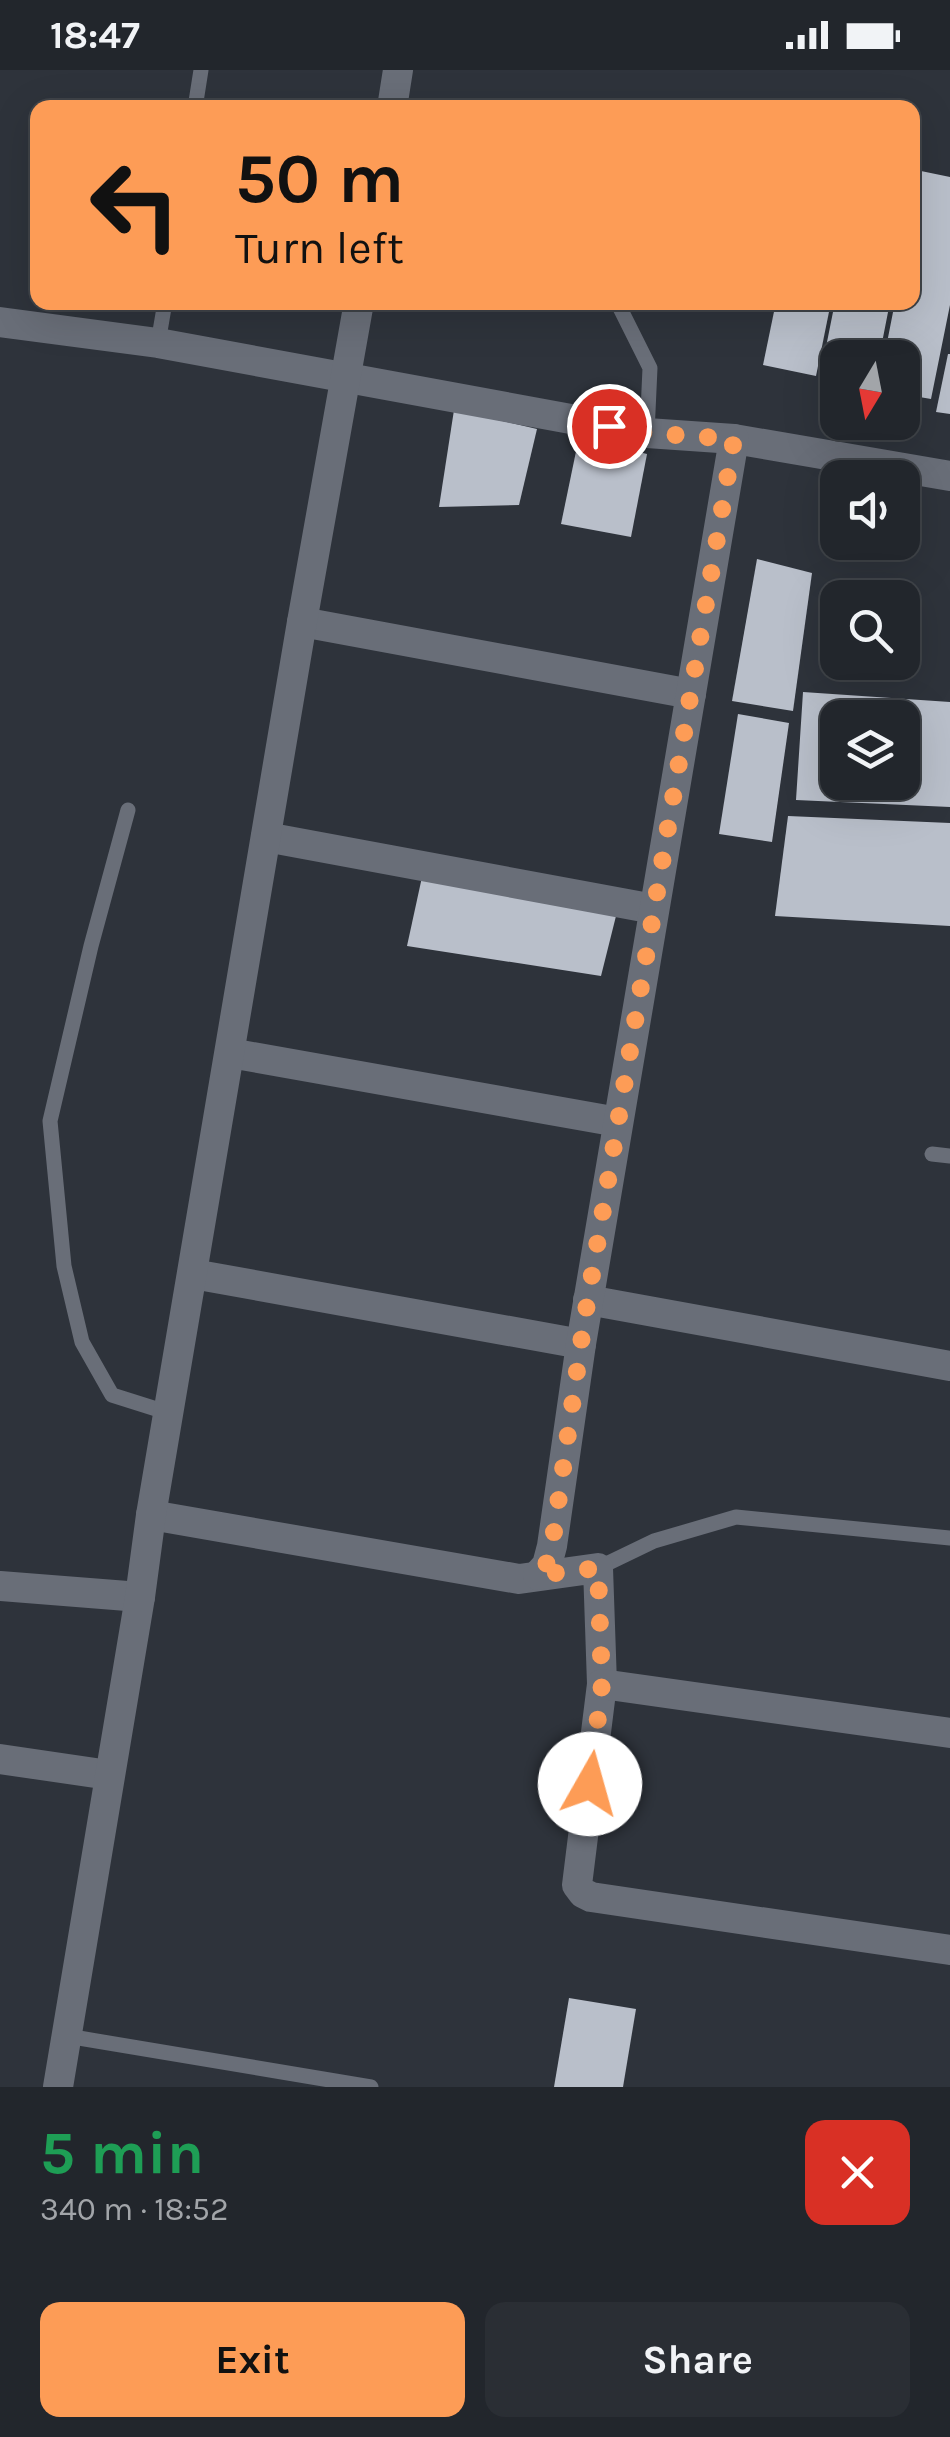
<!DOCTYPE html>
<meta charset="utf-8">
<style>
:root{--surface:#22262c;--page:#2a2e34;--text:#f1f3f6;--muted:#a2a5a9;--line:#3f4348;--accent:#fd9c56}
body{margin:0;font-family:Karla,sans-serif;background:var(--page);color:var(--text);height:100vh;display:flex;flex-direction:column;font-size:38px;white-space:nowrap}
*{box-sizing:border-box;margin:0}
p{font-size:32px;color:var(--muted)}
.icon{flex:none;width:55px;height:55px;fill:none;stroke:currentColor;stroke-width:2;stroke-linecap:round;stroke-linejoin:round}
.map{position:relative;height:2017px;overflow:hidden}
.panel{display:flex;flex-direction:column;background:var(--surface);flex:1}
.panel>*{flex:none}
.top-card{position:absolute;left:30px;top:30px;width:890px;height:210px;border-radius:20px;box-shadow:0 10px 40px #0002,0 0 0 2px var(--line);background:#fd9c56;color:#111;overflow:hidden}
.needle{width:65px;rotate:190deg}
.tools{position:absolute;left:820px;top:270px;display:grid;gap:20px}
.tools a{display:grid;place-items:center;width:100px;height:100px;border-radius:20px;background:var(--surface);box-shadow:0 10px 40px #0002,0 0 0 2px var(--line);font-size:50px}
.pin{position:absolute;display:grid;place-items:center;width:85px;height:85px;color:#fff;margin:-42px;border:5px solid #fff;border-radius:50%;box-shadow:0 2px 10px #0007}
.me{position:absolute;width:110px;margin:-55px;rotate:7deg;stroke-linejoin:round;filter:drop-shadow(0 0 8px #0008)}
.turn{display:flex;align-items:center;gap:35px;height:210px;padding:0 40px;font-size:45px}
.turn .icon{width:130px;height:130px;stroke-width:2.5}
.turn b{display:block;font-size:70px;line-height:85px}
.round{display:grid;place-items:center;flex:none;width:105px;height:105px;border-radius:20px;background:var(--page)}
.overview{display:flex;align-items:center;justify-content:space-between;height:170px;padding:0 40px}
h1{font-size:60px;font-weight:700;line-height:75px;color:#1e9e55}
.action{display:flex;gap:20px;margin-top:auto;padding:20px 40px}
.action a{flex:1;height:115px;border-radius:20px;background:var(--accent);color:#111;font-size:40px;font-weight:700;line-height:115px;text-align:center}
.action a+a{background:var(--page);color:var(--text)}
.status{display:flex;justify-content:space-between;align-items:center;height:70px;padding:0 50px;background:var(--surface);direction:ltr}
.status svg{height:28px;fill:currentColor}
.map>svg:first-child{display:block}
.building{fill:#b9bfca;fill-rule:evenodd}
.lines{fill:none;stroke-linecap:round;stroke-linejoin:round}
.lane{stroke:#696e78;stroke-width:15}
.street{stroke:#696e78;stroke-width:30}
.route{stroke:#fd9c56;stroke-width:18;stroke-dasharray:0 32.4}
</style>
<div class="status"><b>18:47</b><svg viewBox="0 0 49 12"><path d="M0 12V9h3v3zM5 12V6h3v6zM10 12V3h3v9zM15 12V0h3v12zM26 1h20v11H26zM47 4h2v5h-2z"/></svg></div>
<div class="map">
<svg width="950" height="2017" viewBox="0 0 950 2017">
<rect width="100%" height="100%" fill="#2e333b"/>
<g class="building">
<path d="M921,101L950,107V235L931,329L902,324V288H884L895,232H912V145Z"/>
<path d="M776,232H831L816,306L763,295Z"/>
<path d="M835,232H890L879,288H838V310L820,307Z"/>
<path d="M948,284H950V344L936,342Z"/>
<path d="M454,340L537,359L519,435L439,437Z"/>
<path d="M579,367L647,384L631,467L561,454Z"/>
<path d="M757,489L812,503L793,641L732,631Z"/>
<path d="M803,622L950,632V737L796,730ZM838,648H902V712H838Z"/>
<path d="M738,644L789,653L772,772L719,764Z"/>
<path d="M788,746L950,753V856L775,846Z"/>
<path d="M422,807L617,842L601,906L407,876Z"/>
<path d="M569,1928L636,1939L623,2017H554Z"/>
</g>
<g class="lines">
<g class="lane">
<path d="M195,38L201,0"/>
<path d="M617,232L650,298L647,363"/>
<path d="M158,273L165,232"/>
<path d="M128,740L91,876L50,1051L64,1196L82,1272L112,1325L169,1343"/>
<path d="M932,1084L950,1086"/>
<path d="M598,1498L654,1471L736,1447L950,1468"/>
<path d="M67,1966L371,2017"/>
</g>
<g class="street">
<path d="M392,38L398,0"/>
<path d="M0,252L158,273L647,363L734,369L950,406"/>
<path d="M302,552L691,624"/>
<path d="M266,767L654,839"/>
<path d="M230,983L618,1052"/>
<path d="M193,1204L581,1274"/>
<path d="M588,1230L950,1296"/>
<path d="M151,1445L519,1509L598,1498L602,1614L577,1815L583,1823L591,1827L950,1880"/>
<path d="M538,1505L547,1495L552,1476L581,1274L734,369"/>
<path d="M0,1516L140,1527"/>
<path d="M602,1614L950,1663"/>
<path d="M0,1689L109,1705"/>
<path d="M58,2017L140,1527L151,1445L302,552L359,232"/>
</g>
</g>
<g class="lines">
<path class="route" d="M590,1714L602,1614L598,1498L538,1505L546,1495L552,1476L584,1252L734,369L647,363L609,356"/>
</g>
</svg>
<div class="tools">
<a><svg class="needle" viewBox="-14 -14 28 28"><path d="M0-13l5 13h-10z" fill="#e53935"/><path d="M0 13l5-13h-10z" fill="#a2a5a9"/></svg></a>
<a><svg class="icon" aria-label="sound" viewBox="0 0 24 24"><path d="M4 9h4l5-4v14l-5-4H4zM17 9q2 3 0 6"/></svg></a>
<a><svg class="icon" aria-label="search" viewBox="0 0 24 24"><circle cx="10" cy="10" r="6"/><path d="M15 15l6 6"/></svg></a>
<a><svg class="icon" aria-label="layers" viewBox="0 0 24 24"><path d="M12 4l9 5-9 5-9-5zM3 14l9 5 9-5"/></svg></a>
</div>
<div class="pin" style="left:609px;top:356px;background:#d93025"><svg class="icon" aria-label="arrive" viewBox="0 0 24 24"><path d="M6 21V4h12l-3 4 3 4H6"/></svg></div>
<svg class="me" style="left:590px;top:1714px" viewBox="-20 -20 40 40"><circle r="19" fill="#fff"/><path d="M0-13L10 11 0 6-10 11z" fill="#fd9c56"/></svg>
<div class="top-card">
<div class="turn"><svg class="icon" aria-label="left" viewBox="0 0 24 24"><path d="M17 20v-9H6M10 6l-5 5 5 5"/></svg><div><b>50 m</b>Turn left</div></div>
</div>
</div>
<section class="panel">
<div class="overview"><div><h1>5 min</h1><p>340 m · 18:52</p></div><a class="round" style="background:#d93025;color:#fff"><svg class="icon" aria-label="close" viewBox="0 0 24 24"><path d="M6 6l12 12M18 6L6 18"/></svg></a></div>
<div class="action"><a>Exit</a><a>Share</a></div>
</section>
